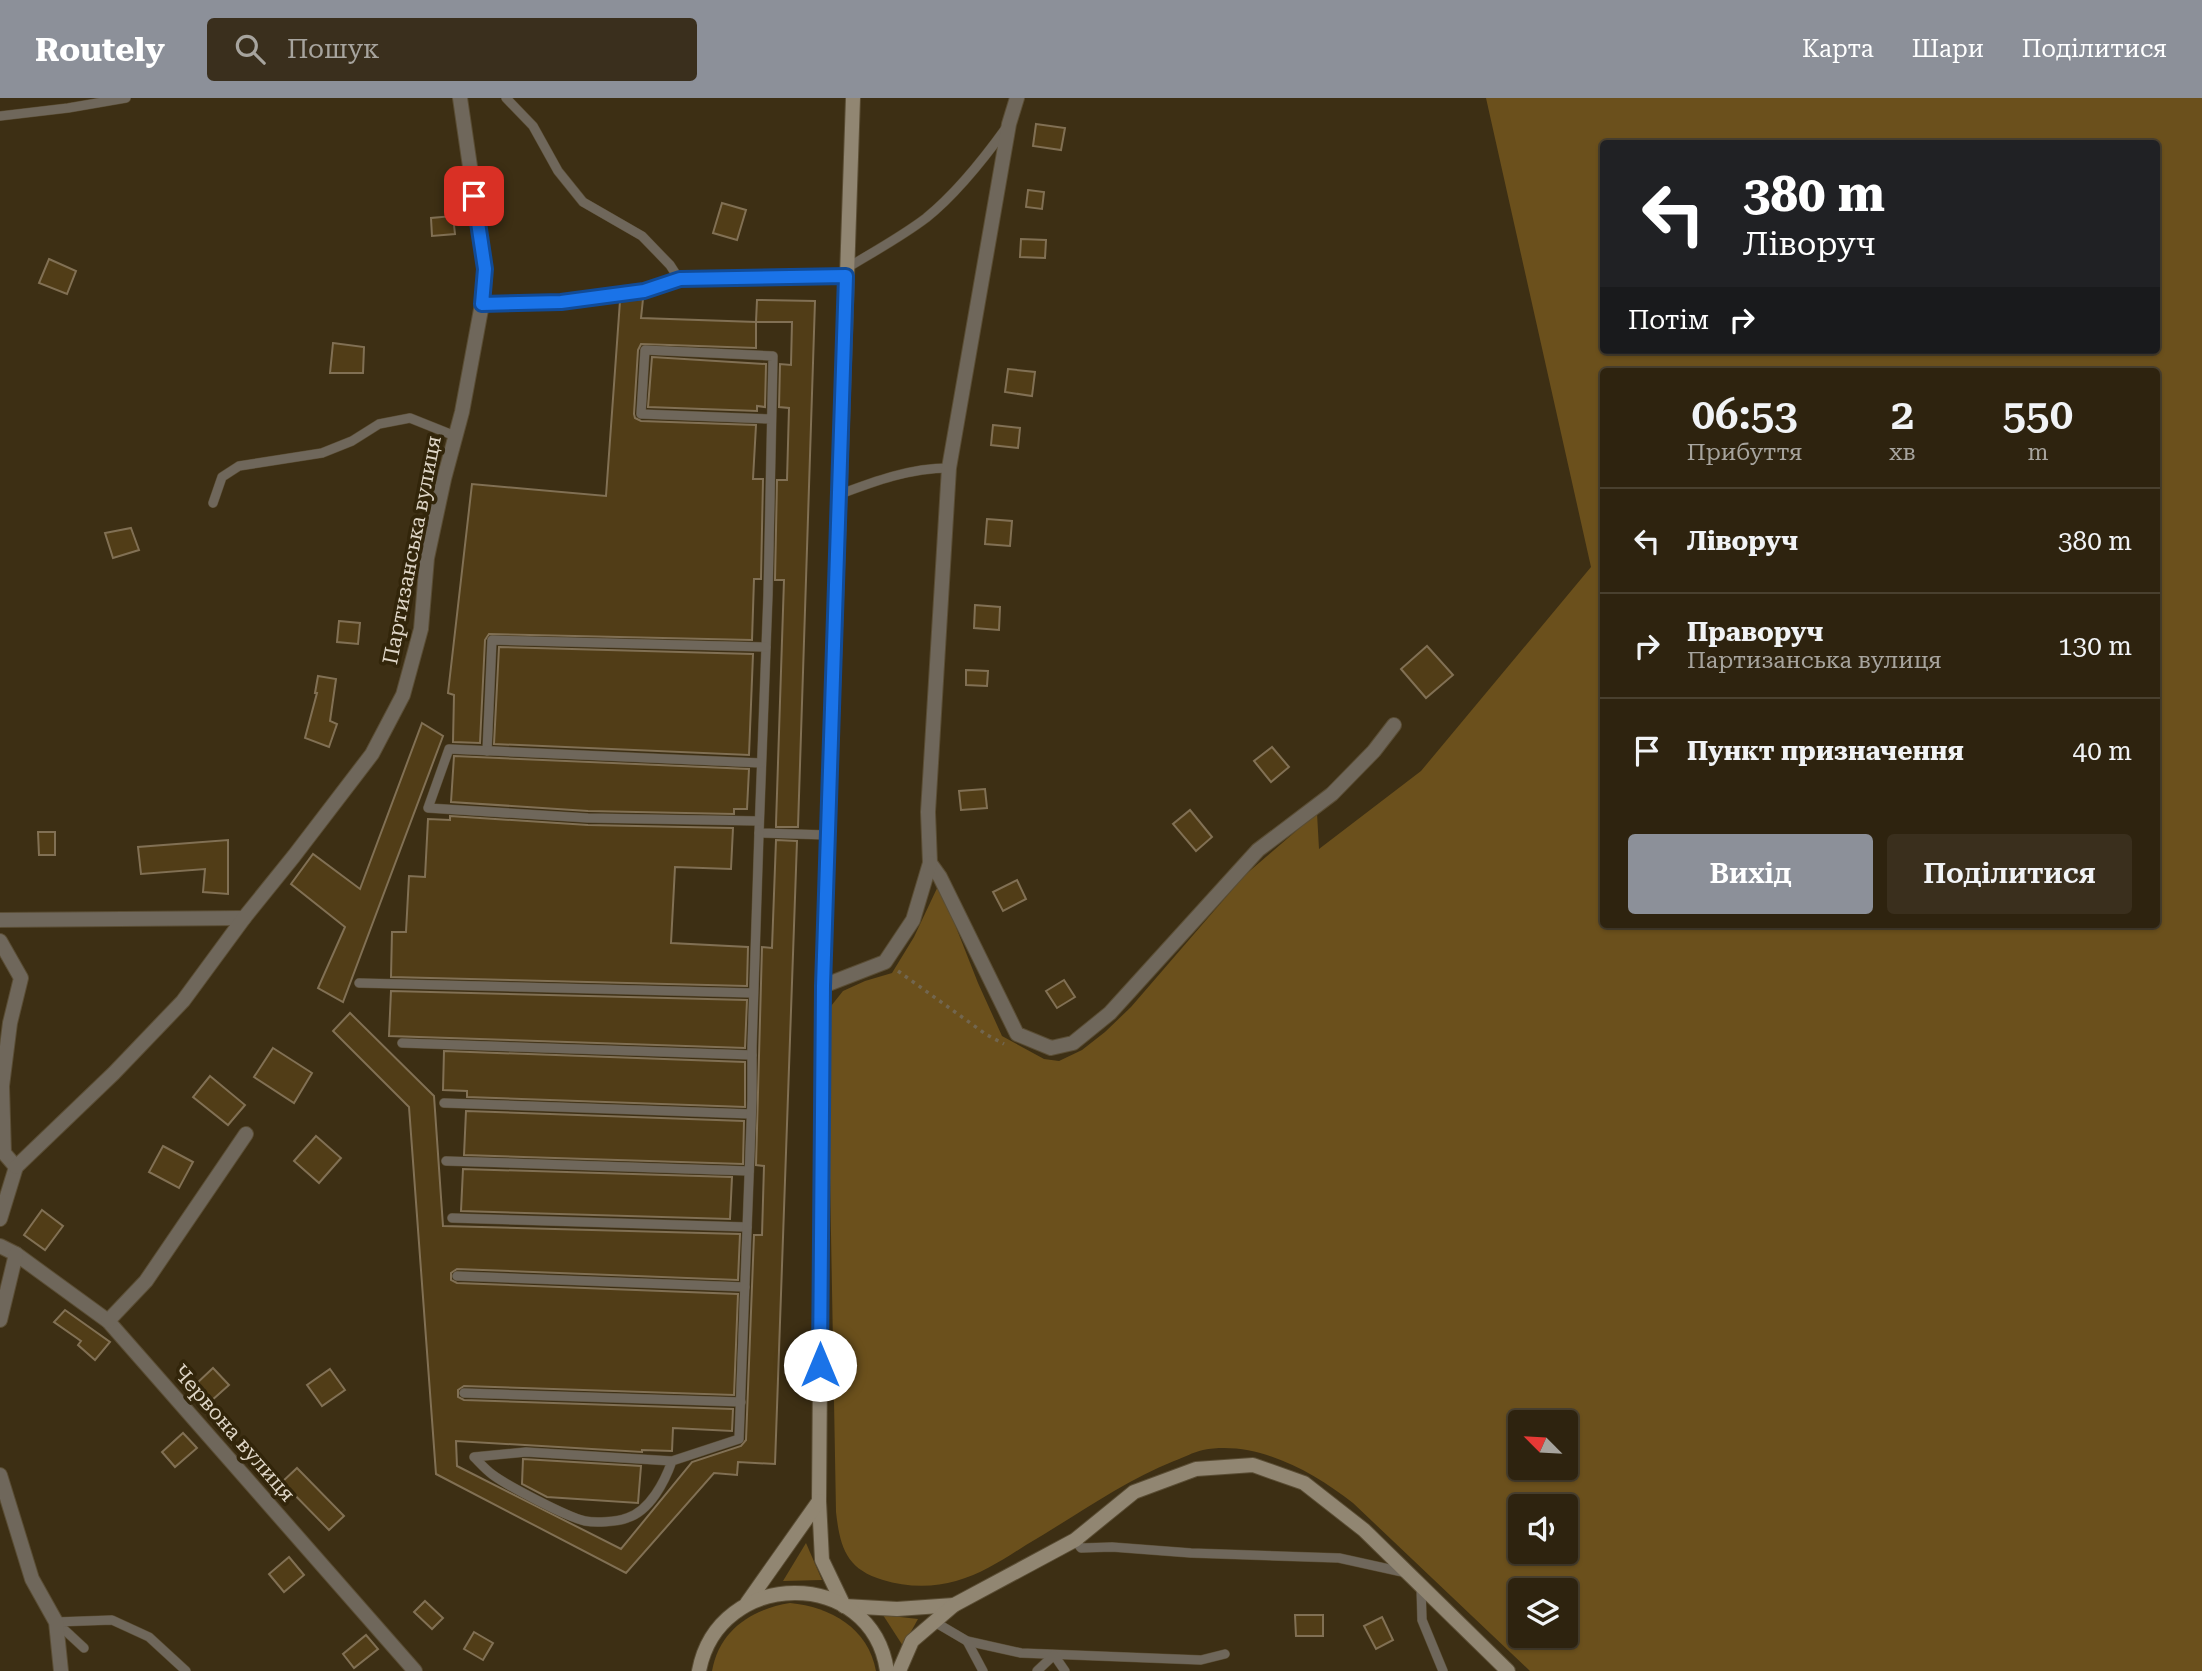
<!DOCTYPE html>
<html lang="uk">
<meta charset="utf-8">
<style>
:root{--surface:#2e230f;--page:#3a2f1d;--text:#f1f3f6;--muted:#a7a49e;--line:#49402f;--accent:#8c9099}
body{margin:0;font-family:"Roboto Serif",serif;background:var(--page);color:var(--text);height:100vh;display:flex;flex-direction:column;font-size:26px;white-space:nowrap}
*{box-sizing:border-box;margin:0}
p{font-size:23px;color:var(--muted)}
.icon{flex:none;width:38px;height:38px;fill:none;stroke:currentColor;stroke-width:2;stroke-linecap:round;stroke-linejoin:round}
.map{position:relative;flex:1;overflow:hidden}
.drawer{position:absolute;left:1600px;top:270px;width:560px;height:560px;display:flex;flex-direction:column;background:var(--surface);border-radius:7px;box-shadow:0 2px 5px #0004,0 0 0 2px var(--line)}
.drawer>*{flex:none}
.top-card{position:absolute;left:1600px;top:42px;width:560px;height:214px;border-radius:7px;box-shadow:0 2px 5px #0004,0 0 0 2px var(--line);background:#202124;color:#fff;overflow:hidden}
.needle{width:46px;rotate:294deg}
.controls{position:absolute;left:1508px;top:1312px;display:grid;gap:14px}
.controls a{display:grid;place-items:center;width:70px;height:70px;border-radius:7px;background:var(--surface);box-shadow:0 2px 5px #0004,0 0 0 2px var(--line);font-size:35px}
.pin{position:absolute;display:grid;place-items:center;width:60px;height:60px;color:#fff;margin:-30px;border-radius:14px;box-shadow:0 4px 10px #0006}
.me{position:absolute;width:77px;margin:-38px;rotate:0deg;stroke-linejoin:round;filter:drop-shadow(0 0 5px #0008)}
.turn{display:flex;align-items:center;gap:24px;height:147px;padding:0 28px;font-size:32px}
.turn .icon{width:91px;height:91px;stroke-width:2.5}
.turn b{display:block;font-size:49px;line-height:60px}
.then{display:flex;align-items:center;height:66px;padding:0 28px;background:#0003;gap:14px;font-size:26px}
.eta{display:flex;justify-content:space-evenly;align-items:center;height:119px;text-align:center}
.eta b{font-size:42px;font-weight:600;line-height:49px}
.cta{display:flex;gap:14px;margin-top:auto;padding:14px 28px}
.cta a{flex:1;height:80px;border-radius:7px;background:var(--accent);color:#fff;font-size:28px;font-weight:600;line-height:80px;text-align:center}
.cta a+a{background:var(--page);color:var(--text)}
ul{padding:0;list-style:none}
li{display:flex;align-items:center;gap:21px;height:105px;padding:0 28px;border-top:2px solid var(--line)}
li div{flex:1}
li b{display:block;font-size:26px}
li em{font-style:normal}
header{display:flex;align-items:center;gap:42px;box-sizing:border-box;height:98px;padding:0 35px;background:var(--accent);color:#fff}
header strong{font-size:33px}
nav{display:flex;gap:38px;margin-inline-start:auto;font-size:24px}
.search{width:490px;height:63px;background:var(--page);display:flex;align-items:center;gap:18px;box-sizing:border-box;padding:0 24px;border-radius:7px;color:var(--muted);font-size:26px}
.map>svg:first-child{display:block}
.green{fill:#6b501c;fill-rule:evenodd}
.building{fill:#513d17;stroke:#817054;stroke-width:2}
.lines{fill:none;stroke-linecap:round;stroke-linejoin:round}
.lane-casing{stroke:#5a4d34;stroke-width:10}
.street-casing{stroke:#5a4d34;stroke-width:16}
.secondary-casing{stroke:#5a4d34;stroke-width:16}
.path{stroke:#72664f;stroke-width:3.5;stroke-dasharray:3.5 5;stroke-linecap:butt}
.lane{stroke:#6f675b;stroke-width:9}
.street{stroke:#6f675b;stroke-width:14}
.secondary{stroke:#918672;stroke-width:14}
.route-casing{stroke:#114b97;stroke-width:18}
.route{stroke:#1a73e8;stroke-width:12}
.labels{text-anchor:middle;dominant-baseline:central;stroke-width:7;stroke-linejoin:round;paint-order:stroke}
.street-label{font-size:21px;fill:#ded5c6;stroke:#32250a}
</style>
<header>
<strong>Routely</strong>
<div class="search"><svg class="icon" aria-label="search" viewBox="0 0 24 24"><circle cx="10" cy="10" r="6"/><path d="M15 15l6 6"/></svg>Пошук</div>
<nav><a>Карта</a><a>Шари</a><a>Поділитися</a></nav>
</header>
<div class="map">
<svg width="2202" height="1573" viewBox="0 0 2202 1573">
<rect width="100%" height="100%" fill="#3d2f14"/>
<g class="green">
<path d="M1486,0H2202V1573H1530L1353,1405C1312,1373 1257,1342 1203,1352C1193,1354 1183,1360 1174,1363C1122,1384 1074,1419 1026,1447C1004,1461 982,1476 956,1483C933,1490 905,1489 883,1482C846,1471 840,1449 836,1414L827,913L843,893L865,883L892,875L914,839L939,786L978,885L1002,938L1044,961L1059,963L1082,952L1105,934L1131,909L1245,777L1317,715L1319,751L1421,673L1591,469ZM1603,46H2156V252H1603ZM1603,273H2156V826H1603ZM1521,1325H1566V1370H1521ZM1521,1409H1566V1454H1521ZM1521,1493H1566V1538H1521Z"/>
<path d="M806,1445L822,1482L783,1483Z"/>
<path d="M790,1505C831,1509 868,1530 876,1573H712C719,1532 752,1511 790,1505Z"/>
<path d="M883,1517L918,1521L903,1548Z"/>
</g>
<g class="building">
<path d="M1036,26L1065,30L1061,52L1033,48Z"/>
<path d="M1028,92L1044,94L1042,111L1026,109Z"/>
<path d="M722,105L746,112L737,142L713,135Z"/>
<path d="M453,118L455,136L432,138L431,120Z"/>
<path d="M1021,141L1046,142L1045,160L1020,159Z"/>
<path d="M49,161L76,173L67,196L39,185Z"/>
<path d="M643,201L641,220L756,224V250L641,246L638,252L634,316L635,320L641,323L756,327L753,381H763L761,481H754L752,542L489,536L485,542L480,645L453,644L454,597L448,595L472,386L606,398L620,203Z"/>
<path d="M757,202L815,203L798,729H776V726L784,482H775L777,382H787L789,310L779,309L780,266L791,267L792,224H756Z"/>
<path d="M333,245L364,249L363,275H330Z"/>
<path d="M652,259L766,266L765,309L757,308V313L648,309Z"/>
<path d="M1008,271L1035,274L1032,298L1005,294Z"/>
<path d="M993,327L1020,330L1018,350L991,347Z"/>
<path d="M987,421L1012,423L1010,448L985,446Z"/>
<path d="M131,430L139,452L113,460L105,435Z"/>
<path d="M975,507L1000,509L999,532L974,530Z"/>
<path d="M339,523L360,525L358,546L337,544Z"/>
<path d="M1427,548L1453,577L1426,600L1401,571Z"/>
<path d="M499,549L753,556L749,657L494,646Z"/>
<path d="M966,572L988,573L987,588L966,587Z"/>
<path d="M318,578L336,581L330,623L337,626L329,649L305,640L317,595H315Z"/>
<path d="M422,625L443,638L343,904L318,890L345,829L291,786L313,756L360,791Z"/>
<path d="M1272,649L1289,669L1271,684L1254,663Z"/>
<path d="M454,658L749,671L747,711H734V716L588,713L451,704Z"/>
<path d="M985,691L987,710L961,712L959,693Z"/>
<path d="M1190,712L1212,739L1196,753L1173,726Z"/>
<path d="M450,718L588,727L733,730L731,771L675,769L671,845L748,849L747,888L391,879L392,834H406L409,778L425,779L428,721L450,722Z"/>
<path d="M38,734H55V757H39Z"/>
<path d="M228,742V796L203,794L205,771L141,776L138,749Z"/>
<path d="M776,742L797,743L775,1366L738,1364L737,1377L714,1375L626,1475L436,1376L409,1009L333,933L350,915L434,998L443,1128L740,1136L738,1182L457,1171L451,1175V1182L457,1185L738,1196L734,1297L464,1288L458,1292V1299L464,1302L733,1311L732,1333L673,1330L672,1353L642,1352V1354L456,1343L457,1368L621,1451L692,1364L741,1348L746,1342L754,1137H762L764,1068L756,1067L762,849L772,850Z"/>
<path d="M1017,782L1026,801L1003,813L993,794Z"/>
<path d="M1064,882L1075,899L1057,910L1046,893Z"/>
<path d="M391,893L747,902L745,950L389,938Z"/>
<path d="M273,950L312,975L294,1005L254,979Z"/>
<path d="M444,953L745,964V1009L467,999V993L443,992Z"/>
<path d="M210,978L245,1007L228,1027L193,999Z"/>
<path d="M466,1013L744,1023L743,1066L464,1057Z"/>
<path d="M316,1038L341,1060L319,1085L294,1063Z"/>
<path d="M163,1048L193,1064L179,1090L149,1074Z"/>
<path d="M463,1071L732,1079L730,1121L461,1113Z"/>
<path d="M42,1112L63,1128L45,1152L24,1137Z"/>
<path d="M65,1212L110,1244L95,1262L78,1247L81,1243L54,1224Z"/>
<path d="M213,1270L229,1287L211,1303L196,1286Z"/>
<path d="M330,1271L345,1292L322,1308L307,1287Z"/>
<path d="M183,1335L197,1350L175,1369L162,1354Z"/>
<path d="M523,1361L641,1368L638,1405L547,1399L522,1386Z"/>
<path d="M297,1370L344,1418L329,1432L282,1384Z"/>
<path d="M289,1459L304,1477L284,1494L269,1476Z"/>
<path d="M425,1503L443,1520L432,1531L414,1514Z"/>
<path d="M1295,1517H1323V1538H1296Z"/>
<path d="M1382,1519L1393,1542L1376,1551L1364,1528Z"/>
<path d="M474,1534L493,1545L483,1562L464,1551Z"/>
<path d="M366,1537L378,1551L354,1570L343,1556Z"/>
</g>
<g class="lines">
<defs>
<g id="lane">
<path d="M506,0L533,28L558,73L583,104L642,138L670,167L679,181"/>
<path d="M0,18L68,10L126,0"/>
<path d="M847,170C873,154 901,139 926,120C957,95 983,62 1006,30"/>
<path d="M482,206L561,204L644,193L679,181L846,178"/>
<path d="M771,321L641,316L645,252L773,258L768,497L759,735L827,737"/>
<path d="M838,397C875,383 910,370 949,370"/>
<path d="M213,405L222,379L239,368L322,355L352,343L379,326L410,320L455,338"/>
<path d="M487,653L492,542L766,549"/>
<path d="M759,723L588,720L428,710L449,651L761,665"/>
<path d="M359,885L753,895"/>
<path d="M402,945L752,957"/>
<path d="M444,1005L751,1016"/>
<path d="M446,1063L749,1073"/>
<path d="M452,1120L747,1129"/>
<path d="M457,1178L745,1189"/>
<path d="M464,1295L741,1304"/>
<path d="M672,1363C665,1383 650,1413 627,1420C617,1424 595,1425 585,1423C567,1419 508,1388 493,1377C486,1372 480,1365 474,1359L526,1354L672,1363L739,1341L752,1001V949L759,735"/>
<path d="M1075,1442L1081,1450L1112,1449L1191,1455L1339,1460L1407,1475"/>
<path d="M1421,1489L1422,1522L1443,1573"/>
<path d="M933,1523L967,1543L1021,1555L1201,1562L1225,1556"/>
<path d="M967,1543L983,1573"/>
<path d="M84,1550L56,1524L112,1522L149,1539L186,1573"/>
<path d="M1037,1573L1054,1557L1065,1573"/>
</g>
<g id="street">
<path d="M1017,0L1009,26L949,370L928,714L930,765L940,779L1017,936L1051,950L1073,945L1110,915L1258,752L1332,696L1374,653L1394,627"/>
<path d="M0,822L244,820"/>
<path d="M0,843L21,880L10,925L2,988L4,1055L16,1069L0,1121"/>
<path d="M823,888L885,864L913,822L930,765"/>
<path d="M16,1069L114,975L183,903L244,820L294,758L372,656L403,597L421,531L427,460L444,381L462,314L482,206L485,171L460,0"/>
<path d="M0,1148L16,1156L108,1223L415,1573"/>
<path d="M0,1222L16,1156"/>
<path d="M108,1223L146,1183L246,1036"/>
<path d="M0,1377L32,1481L56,1524L61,1573"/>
</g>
<g id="secondary">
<path d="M853,0L823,888L819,1403L822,1462L844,1508L897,1511L954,1507"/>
<path d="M747,1505L819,1403"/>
<path d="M699,1573C718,1470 872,1468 887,1573"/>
<path d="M899,1573L912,1543L954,1507L1075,1442L1134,1394L1196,1371L1253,1367L1304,1385L1364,1432L1508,1573"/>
</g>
</defs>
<use href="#lane" class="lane-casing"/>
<use href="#street" class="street-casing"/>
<use href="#secondary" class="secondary-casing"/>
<path class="path" d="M898,873L987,937L1004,946"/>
<use href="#lane" class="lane"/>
<use href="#street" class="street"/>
<use href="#secondary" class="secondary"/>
</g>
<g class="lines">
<defs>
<path id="route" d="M474,98L485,171L482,206L561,204L644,193L680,181L846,178L823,888L820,1267"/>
</defs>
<use href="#route" class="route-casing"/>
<use href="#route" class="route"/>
</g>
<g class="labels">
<g class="street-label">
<text transform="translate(412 452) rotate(-79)">Партизанська вулиця</text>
<text transform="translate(234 1335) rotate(49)">Червона вулиця</text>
</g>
</g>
</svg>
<div class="controls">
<a><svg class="needle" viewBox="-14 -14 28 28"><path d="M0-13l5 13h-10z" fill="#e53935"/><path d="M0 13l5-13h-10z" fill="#a7a49e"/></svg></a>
<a><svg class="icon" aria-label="sound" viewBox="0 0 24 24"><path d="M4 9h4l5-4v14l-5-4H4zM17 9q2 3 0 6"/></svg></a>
<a><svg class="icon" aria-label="layers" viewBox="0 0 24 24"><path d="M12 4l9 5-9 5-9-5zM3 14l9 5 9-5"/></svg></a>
</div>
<div class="pin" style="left:474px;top:98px;background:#d93025"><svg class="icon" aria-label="arrive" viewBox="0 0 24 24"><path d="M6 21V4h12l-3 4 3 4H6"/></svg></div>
<svg class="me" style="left:820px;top:1267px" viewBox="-20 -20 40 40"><circle r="19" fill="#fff"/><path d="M0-13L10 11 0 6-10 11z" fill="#1a73e8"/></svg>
<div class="top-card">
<div class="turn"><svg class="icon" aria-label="left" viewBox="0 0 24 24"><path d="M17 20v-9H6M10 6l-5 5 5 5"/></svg><div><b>380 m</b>Ліворуч</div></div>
<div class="then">Потім<svg class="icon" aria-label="right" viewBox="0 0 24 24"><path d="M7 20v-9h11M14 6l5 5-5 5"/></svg></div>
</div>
<section class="drawer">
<div class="eta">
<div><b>06:53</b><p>Прибуття</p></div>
<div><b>2</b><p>хв</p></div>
<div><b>550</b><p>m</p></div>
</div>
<ul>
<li><svg class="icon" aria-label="left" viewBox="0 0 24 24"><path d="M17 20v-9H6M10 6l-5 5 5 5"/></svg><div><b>Ліворуч</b></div><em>380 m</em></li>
<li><svg class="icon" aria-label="right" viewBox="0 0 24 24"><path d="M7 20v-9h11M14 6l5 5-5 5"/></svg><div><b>Праворуч</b><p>Партизанська вулиця</p></div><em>130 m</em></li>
<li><svg class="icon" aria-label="arrive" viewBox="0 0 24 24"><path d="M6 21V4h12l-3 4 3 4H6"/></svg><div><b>Пункт призначення</b></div><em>40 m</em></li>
</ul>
<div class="cta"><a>Вихід</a><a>Поділитися</a></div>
</section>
</div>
